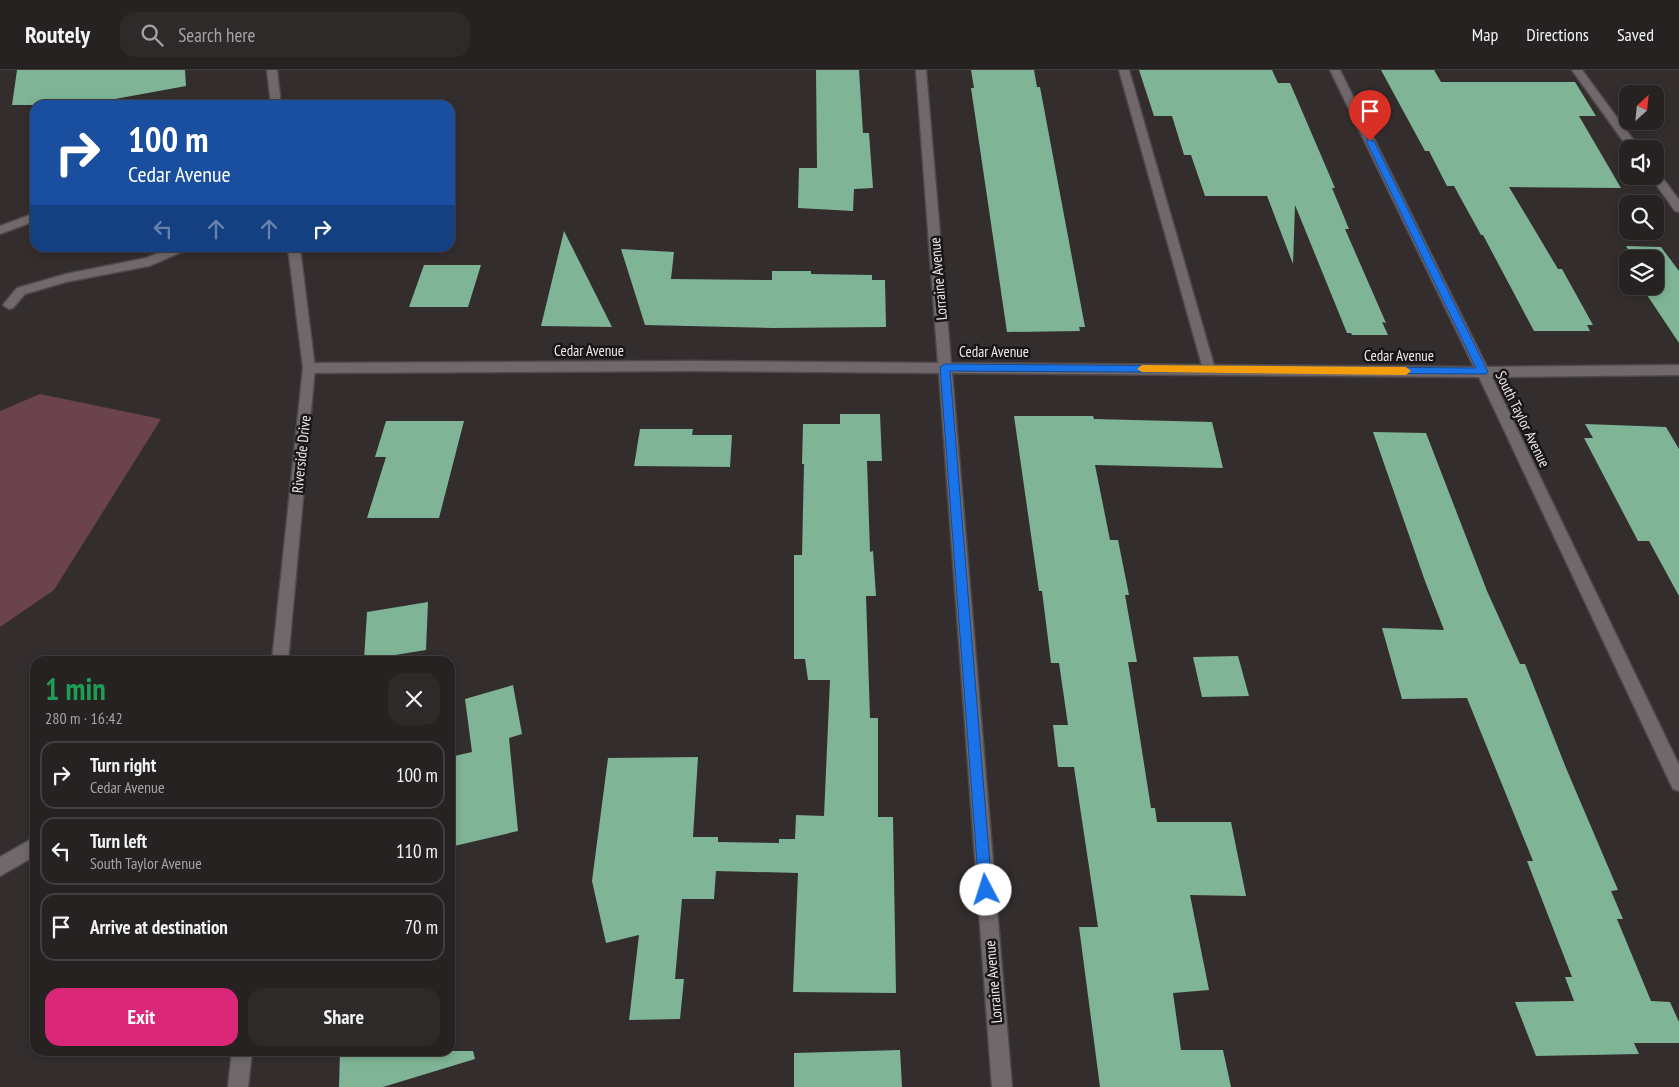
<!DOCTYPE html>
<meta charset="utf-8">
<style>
:root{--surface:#272222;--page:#2f2a2a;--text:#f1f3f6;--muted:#a4a4a5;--line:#433f40;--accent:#db2777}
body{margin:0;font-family:"PT Sans Narrow",sans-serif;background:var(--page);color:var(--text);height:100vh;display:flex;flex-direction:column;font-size:19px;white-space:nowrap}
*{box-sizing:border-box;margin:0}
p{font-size:16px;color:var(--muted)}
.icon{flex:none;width:28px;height:28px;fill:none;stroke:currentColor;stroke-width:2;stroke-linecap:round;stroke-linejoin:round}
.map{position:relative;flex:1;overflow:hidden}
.drawer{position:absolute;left:30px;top:586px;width:425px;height:400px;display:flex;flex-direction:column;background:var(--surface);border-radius:15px;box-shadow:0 2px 8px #0003,0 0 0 1px var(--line)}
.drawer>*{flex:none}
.top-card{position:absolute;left:30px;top:30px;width:425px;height:152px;border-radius:15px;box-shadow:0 2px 8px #0003,0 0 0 1px var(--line);background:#1a4fa0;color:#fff;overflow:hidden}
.needle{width:32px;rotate:27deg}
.buttons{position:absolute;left:1619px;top:15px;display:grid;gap:10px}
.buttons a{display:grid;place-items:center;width:45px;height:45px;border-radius:10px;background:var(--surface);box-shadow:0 2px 8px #0003,0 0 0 1px var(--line);font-size:25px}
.pin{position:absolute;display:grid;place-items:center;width:42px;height:42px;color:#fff;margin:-51px -21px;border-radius:50% 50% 50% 0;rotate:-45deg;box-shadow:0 0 5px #0007}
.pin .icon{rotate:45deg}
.me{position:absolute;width:55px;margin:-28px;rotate:355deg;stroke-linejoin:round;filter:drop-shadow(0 0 4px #0008)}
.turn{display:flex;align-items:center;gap:18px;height:105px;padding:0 15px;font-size:22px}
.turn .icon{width:65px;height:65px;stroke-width:2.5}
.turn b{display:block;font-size:35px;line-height:42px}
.lanes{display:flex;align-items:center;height:48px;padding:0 15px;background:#0003;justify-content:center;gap:25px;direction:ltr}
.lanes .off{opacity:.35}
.round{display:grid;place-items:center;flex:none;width:52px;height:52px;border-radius:15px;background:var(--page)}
.summary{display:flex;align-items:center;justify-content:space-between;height:85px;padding:0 15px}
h1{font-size:30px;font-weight:700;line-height:38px;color:#1e9e55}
.action{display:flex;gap:10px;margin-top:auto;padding:10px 15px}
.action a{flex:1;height:58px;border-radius:15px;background:var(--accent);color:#fff;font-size:20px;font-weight:700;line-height:58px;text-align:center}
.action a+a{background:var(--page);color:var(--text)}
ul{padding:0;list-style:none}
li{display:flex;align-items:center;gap:15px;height:68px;margin:0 10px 8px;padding:0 5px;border:2px solid var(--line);border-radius:15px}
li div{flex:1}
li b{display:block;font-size:19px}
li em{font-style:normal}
header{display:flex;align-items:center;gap:30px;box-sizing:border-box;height:70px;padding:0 25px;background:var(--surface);border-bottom:1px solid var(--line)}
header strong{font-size:24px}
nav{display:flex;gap:28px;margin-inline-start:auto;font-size:18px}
.search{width:350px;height:45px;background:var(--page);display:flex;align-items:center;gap:12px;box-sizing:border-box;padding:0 18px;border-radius:15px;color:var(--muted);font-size:19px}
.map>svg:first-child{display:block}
.green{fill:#6a434d}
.building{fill:#7fb496}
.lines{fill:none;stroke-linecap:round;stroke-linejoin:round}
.lane-casing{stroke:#4e484a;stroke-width:3}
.street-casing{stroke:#4e484a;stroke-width:3}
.secondary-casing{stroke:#4e484a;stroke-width:3}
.lane{fill:#70686a;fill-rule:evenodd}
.street{fill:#70686a;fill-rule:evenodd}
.secondary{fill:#70686a;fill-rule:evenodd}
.route{fill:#1a73e8;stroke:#114b97}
.slow{fill:#f59e0b}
.labels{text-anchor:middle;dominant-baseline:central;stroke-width:5;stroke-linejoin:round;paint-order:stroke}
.street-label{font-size:15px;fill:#eee9ea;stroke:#191617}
</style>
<header>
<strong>Routely</strong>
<div class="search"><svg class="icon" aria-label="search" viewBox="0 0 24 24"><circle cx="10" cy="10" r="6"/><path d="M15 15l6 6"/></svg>Search here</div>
<nav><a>Map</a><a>Directions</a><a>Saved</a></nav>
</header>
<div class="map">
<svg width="1679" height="1017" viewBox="0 0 1679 1017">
<rect width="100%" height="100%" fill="#342d2e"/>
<path class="green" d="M40,324L161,349L54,520L0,557V341Z"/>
<g class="building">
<path d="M17,0H185L186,16L104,31V35H12Z"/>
<path d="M816,0H859L863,63H869L873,118L854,119L853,141L798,138L799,98H817Z"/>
<path d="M971,0H1034L1037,17H1040L1085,257H1079L1080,261L1007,262L971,18H974Z"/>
<path d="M1139,0H1272L1278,13H1290L1335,118H1332L1349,159H1345L1386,253L1382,252L1388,265H1352L1351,263H1347L1295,135L1293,194L1267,126H1205L1191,85H1184L1172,46H1154Z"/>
<path d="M1381,0H1434L1441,12H1575L1596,46H1579L1621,118L1509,117L1558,199H1562L1593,255H1587L1590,261H1534L1483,165H1481L1454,116H1447L1429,81H1425Z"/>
<path d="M564,161L612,257L541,256Z"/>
<path d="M1626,176L1661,177L1679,201V273L1641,216H1655V189H1634Z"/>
<path d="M621,179L674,182L671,209L772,210V201H811V204L872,205V210H885L886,257L774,258L645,255Z"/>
<path d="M424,195H481L468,237H409Z"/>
<path d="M840,344H880L882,391H867L870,482L873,481L876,526H866L870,648H878V747H893L896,923L793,922L798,803L716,801L714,829H682L675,909H684L680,949L629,950L639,865L606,873L592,811L608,688L698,687L693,767H718V772L779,773V769H795L796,745L824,746L830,610H808L805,589H794V485H802L804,394H802L803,354H840Z"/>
<path d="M1014,346H1093L1094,349L1212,352L1223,398L1095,395L1110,470H1118L1129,525H1125L1137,592H1128L1151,738H1155L1157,752H1231L1246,826L1190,825L1209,920L1173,923L1181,980H1223L1231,1017H1100L1079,857H1098L1074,697H1058L1053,655H1068L1059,593H1051L1042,521H1039Z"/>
<path d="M386,351H464L439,448H367L386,387H375Z"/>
<path d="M1585,354L1666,357L1679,379V526L1649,471H1638L1584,368H1593Z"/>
<path d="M640,359H693L692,365H732L730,397L634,396Z"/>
<path d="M1373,362L1426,363L1487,521L1520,594H1525L1566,698L1618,820L1611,821L1623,849H1617L1651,931L1670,932L1679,952V973H1634L1639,984L1536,986L1515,932L1574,931L1565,907H1572L1527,791H1533L1467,628L1402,629L1382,558L1444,560L1425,511Z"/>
<path d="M428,532L426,580L364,590L367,542Z"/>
<path d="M1238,586L1249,626L1202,627L1193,587Z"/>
<path d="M513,615L522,664L509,668L518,761L450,777V687L472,682L465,629Z"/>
<path d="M900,980L902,1017H794V983Z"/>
<path d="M340,981H473L475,989L383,1017H339Z"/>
</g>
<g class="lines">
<defs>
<g id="lane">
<path d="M1119,0H1129L1215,299L1214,302H1204L1203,299Z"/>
<path d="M1572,0H1582L1640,79H1629Z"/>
<path d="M1655,102L1659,103L1679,130V142L1675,141L1650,106H1655Z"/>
<path d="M35,143V151L0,164V156Z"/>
<path d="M171,178H186L184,181L149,196L66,212L25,224L13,238L9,239L3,235L17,218L66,204L146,188Z"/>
<path d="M35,767V786L0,806V787Z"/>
</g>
<path id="street" d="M916,0H926L951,293L1474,297L1330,0H1340L1487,297L1679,295V305L1492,307L1679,695V721L1673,719L1479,307L952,303L1012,1017H992L939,303L692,301L309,303L304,301L303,298L304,295L309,293L692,291L938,293Z"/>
<g id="secondary">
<path d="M267,0H277L281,35H271Z"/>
<path d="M288,178H300L315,298L288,591H272L303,298Z"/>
<path d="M232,981H252L248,1017H228Z"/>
</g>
</defs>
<use href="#lane" class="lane-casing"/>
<use href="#street" class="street-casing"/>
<use href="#secondary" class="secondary-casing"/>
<use href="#lane" class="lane"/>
<use href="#street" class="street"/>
<use href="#secondary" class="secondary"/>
</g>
<path class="route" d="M1367,69L1374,71L1488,302L1486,304L950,301L992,820L990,825L986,827L981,825L979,820L940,297L945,294L1476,298L1366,71Z"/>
<path class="slow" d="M1142,295L1406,297L1411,301L1406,305L1142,302L1137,299Z"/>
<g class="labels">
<g class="street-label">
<text transform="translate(938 209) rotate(-95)">Lorraine Avenue</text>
<text x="589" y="280">Cedar Avenue</text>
<text x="994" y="281">Cedar Avenue</text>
<text x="1399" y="285">Cedar Avenue</text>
<text transform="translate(1523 349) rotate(64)">South Taylor Avenue</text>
<text transform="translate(301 384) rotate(-84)">Riverside Drive</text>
<text transform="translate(993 912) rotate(-95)">Lorraine Avenue</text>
</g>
</g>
</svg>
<div class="buttons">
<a><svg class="needle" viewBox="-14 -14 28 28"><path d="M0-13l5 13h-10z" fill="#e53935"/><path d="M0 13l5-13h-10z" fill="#a4a4a5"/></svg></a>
<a><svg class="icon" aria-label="sound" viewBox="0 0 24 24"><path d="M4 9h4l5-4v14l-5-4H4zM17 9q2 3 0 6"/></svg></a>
<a><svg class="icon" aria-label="search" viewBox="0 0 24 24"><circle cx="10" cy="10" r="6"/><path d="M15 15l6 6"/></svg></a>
<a><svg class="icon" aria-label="layers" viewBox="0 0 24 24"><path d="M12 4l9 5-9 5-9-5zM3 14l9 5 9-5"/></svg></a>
</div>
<div class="pin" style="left:1370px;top:71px;background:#d93025"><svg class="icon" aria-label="arrive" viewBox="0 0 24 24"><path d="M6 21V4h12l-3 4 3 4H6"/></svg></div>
<svg class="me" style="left:986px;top:820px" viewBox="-20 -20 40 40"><circle r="19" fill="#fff"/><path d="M0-13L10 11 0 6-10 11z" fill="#1a73e8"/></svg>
<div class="top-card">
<div class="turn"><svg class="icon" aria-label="right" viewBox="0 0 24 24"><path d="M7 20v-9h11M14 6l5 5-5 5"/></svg><div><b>100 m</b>Cedar Avenue</div></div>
<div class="lanes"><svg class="icon off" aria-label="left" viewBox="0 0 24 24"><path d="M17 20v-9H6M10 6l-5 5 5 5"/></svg><svg class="icon off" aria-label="ahead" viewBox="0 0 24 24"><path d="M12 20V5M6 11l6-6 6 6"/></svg><svg class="icon off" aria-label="ahead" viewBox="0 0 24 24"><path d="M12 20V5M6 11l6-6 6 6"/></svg><svg class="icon" aria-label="right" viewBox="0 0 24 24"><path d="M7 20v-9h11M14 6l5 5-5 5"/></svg></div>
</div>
<section class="drawer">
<div class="summary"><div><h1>1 min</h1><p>280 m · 16:42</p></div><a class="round"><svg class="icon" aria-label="close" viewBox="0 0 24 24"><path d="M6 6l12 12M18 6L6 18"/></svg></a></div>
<ul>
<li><svg class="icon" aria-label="right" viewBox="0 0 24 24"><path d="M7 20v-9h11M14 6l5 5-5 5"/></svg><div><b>Turn right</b><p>Cedar Avenue</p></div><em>100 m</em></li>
<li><svg class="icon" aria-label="left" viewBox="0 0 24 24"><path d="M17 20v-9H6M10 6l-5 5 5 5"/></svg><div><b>Turn left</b><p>South Taylor Avenue</p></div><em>110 m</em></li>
<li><svg class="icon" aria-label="arrive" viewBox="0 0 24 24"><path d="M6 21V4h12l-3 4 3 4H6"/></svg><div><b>Arrive at destination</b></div><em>70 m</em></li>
</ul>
<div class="action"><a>Exit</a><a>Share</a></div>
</section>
</div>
